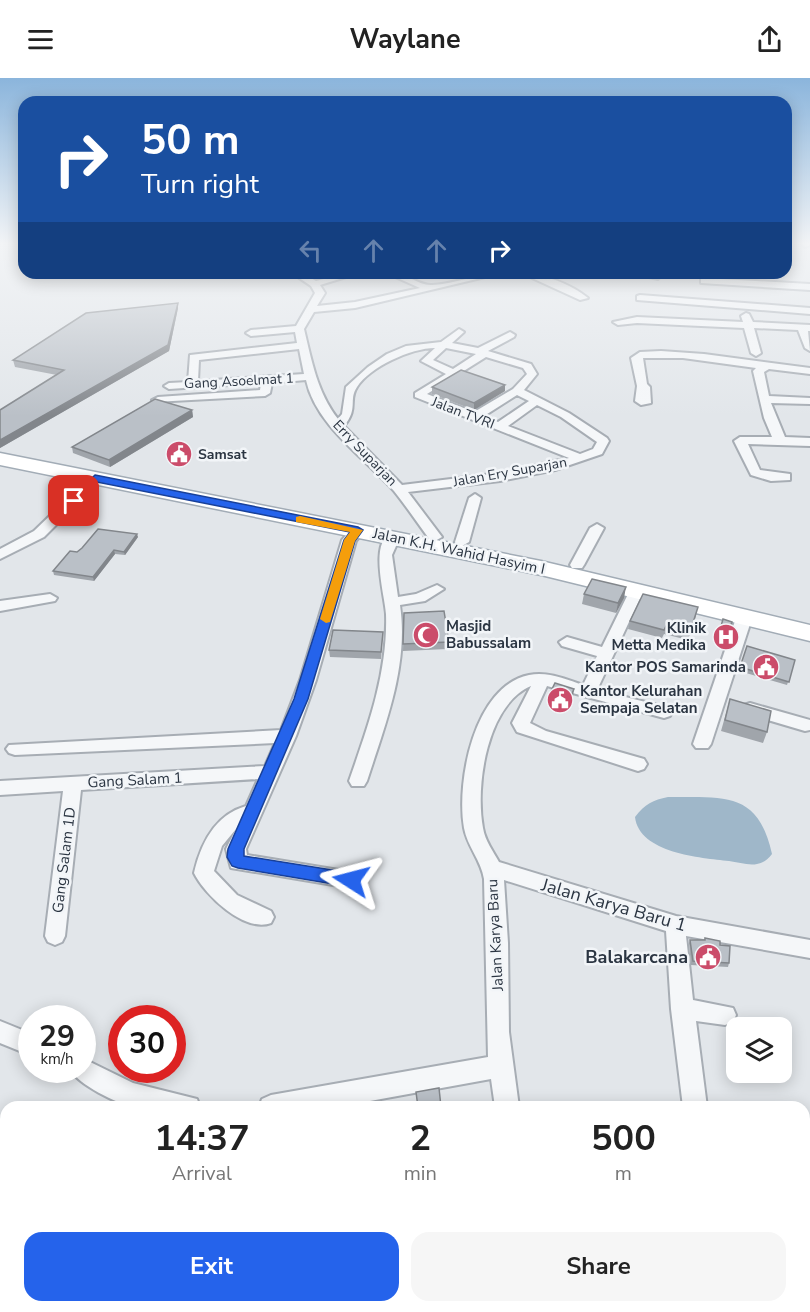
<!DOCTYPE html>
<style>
:root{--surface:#fff;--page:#f6f6f6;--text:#222;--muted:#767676;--accent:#2563eb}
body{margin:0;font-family:"Nunito Sans",sans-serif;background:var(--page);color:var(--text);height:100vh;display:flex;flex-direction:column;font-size:22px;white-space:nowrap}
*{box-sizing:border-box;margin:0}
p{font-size:20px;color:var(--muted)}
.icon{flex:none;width:33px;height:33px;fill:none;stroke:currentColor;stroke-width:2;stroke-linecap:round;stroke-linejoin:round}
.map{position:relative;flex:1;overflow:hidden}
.drawer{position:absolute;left:0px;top:1023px;width:810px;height:212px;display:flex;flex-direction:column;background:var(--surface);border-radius:18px 18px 0 0;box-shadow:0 3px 15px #0003}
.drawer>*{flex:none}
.guide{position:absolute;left:18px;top:18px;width:774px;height:183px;border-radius:18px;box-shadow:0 3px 15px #0003;background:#1a4fa0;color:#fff;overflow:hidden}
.controls{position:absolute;left:726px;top:939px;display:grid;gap:12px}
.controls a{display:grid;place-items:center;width:66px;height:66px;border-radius:12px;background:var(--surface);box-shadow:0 3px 15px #0003;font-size:30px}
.speed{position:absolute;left:18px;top:927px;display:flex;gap:12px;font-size:30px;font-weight:700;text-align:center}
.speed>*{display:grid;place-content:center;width:78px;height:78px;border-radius:50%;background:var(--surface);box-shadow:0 3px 15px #0003;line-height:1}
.speed small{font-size:15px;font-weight:400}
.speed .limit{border:9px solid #d22;background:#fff;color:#111}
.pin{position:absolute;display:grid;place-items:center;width:51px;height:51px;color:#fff;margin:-26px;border-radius:12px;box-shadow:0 3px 9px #0006}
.me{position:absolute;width:66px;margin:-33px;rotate:279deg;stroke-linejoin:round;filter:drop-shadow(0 0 4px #0008)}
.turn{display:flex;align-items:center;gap:21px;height:126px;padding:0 24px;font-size:27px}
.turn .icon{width:78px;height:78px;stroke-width:2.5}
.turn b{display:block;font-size:42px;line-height:51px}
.lanes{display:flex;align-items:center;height:57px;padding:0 24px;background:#0003;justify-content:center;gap:30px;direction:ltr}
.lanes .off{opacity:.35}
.eta{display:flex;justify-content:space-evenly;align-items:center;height:102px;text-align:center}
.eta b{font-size:36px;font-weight:700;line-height:42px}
.cta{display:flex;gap:12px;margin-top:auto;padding:12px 24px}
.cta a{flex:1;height:69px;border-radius:18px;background:var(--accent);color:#fff;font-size:24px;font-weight:700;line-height:69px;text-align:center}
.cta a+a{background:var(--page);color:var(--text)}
header{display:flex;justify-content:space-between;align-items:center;height:78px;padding:0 24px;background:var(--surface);font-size:27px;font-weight:700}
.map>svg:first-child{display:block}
.water{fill:#9fb7c9}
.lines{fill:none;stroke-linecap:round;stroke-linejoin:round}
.street-casing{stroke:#a7adb4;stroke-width:4}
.primary-casing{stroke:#a2acb6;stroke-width:3}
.street{fill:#f5f7f9;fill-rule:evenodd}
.primary{fill:#fff;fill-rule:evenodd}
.wall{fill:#a0a5ab}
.shaded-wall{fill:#82868b}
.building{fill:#bac0c7;stroke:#82868b;stroke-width:1.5}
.route{fill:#2563eb;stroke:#184099;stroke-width:1.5}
.slow{fill:#f59e0b}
.labels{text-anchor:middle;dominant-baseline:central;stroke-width:5;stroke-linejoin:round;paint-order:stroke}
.far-street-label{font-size:14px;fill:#2b3542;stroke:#f2f5f8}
.far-poi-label{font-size:14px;font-weight:bold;fill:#2b3542;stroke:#f2f5f8;text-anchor:start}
.street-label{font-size:15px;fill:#2b3542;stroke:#f2f5f8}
.poi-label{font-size:15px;font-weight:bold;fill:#2b3542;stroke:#f2f5f8;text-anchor:start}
.near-street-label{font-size:18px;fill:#2b3542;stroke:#f2f5f8}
.near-poi-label{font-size:18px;font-weight:bold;fill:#2b3542;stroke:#f2f5f8;text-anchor:end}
</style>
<header><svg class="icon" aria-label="menu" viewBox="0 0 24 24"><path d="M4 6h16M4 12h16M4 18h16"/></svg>Waylane<svg class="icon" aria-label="share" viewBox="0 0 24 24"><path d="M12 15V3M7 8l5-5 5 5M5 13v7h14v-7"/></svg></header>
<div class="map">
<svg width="810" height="1234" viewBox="0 0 810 1234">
<rect width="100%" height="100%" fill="#e2e6ea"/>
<path class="water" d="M668,719C723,720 758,712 772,776C768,781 764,785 757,786C749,788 738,784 729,783C701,780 639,775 635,739C645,726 653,722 668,719Z"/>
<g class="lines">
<defs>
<g id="street">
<path d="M801,165H809V167L805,169Z"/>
<path d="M292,195H302L316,203L345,195H359L320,207L325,215L317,228L355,224L420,210L393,198L392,195C407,195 419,208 432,207C456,206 478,195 502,195L355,230L314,234L304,251C312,284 317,314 338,341L342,336L346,309L368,289L387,276L406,268L441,264L459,251L464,254L452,265L478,270L510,254L515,257L514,259L488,273L531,286L537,296L524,312L569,335L607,360L609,363L602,376L555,392L500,403L408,414L442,459L435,463L430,462C418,446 407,429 394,413C365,380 316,348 306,302L272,305L270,315L265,318L154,324L152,322L158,319L260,312L261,305L169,311L164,308L169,305L188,304L190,277L297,265L295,254L251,258L246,255L251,252L296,248L315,215L311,208ZM435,270L421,283L446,296L415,315V319L569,380L500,395L402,407L344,348C359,330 348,322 357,309C370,289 411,270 435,270ZM446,270L476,276L453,291L433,282ZM299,271L304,296L198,303L199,282ZM486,279L523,290L527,296L513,311L474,334L427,316ZM517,317L529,323L498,344L484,338ZM537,327L561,339L597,364L593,371L580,376L508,348Z"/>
<path d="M521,195C542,195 571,206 588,220L580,222Z"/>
<path d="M630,195H663L658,201Z"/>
<path d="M704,200L810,206V212L701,205V201Z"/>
<path d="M640,217L810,230V236L637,222V218Z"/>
<path d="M746,235L749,236L753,244L810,247V253H808L810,273L805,270L798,252L754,250L761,275L756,278L751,275L744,250L637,245L618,247L613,244L637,239L743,244L741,238Z"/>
<path d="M661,273L704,276L810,290V296L769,291L764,294L769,318L810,320V326L771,325L785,359L810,360V368L748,366L760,392L790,396V402L771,403L751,397L734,363L740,359H772L764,340L753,293L756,290L683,280H643L647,306L650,309L651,325L641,327L635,323L637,308L631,280L640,274Z"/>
<path d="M95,397L101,401L99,404L44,459L0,481V471L34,453L91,398Z"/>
<path d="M475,416L481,420L469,464L462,468L457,467L455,464L469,420Z"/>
<path d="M597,446L604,450L584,487L582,490H572L570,487L590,450Z"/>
<path d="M358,448L365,452L356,463L316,602L296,658L246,771L247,777L351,794L358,796L361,802L358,808L351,810L231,790L226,771L236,751L222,768L214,793L237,817L271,833L274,839L271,845C244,855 205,817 194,795C201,765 215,737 246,728L258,701L81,712L65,858L62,864L55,867L48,864L45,858L63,713L0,717V703L265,688L275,665L15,677L9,675L6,671L9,667L281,652L300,602L342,462L353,449Z"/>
<path d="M393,455L400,459L392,477L398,519L416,516L437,507L444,511L425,523L400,527C409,587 385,647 367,703L364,708H352L349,703C368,649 388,594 386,536C385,518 368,461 393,455Z"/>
<path d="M637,508L644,512L597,612L670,630L672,634L670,638L664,640L547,608L530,645L546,653L644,681L647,686L644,691L638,693L517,654L512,645L531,608C487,627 475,707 483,750C485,763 493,773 499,784L676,838L810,862V880L686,858L693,922L733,930L736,937L733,944L725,947L696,943L707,1029H683L671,931L666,853L504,802L508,865L509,954L519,1029H495L491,1001L337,1029H259L262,1021L271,1017L488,979L484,801C481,782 467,768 464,750C456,704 474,608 529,597C547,593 566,601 583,607L597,578L562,568L559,564L567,559L602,569L630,512Z"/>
<path d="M50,516L57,520L55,523L0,533V523Z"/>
<path d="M744,535L752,540L711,666L708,670H696L693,666L736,540Z"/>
<path d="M750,625L810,642V652L805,653L744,635L742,631L744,627Z"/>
<path d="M0,943L32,956V978L0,965Z"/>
<path d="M82,980L133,1005L197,1021L200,1029C179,1029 154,1033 134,1029C118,1026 77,1006 71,992H82Z"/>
<rect x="804" y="1076" width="6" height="26"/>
<path d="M804,1197L810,1200V1231L804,1228Z"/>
<path d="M495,1228H523L521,1234H493Z"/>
</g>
<path id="primary" d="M0,375L541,483L810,547V563L541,497L0,387Z"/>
</defs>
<use href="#street" class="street-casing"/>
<use href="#primary" class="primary-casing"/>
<use href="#street" class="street"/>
<use href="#primary" class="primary"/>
</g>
<g class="wall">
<path d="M178,225V230L169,273L0,370V332L57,297L15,289L13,282Z"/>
<path d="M432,309L505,313L474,332L432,316Z"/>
<path d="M192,332L193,339L110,389L73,375L72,369Z"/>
<path d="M138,459L125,477L115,476L94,503L54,497L53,493L77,474Z"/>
<path d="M584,516L624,520L616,535L582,526Z"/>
<path d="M404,535L449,564L448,571L403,573Z"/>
<path d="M696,538L688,562L664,556L662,560L628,551L630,543Z"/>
<path d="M723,541L732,544L724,568L716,566Z"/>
<path d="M383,554L381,581L330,579L329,572Z"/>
<path d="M747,568L795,582L787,607L739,593Z"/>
<path d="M573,618L567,632L547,626L548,619Z"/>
<path d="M730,621L767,654L763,665L721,653Z"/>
<path d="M705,860L720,867L729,885L728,889L691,887L689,865L690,862H704Z"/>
</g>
<g class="shaded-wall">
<path d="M178,225V230L169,273L0,370V362Z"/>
<path d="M505,307V313L474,332V325Z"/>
<path d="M192,332L193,339L110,389L109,382Z"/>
<path d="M137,456L138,459L125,477L124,474Z"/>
<path d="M114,472L115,476L94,503L93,499Z"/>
<path d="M626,509L624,520L616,535L618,525Z"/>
<path d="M574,611L573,618L567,632L568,624Z"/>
</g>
<g class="building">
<path d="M178,225L168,267L0,362V332L64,292L13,282L86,235Z"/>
<path d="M461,292L505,307L474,325L432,309Z"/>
<path d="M155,321L192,332L109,382L72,369Z"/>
<path d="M98,451L137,456L124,474L114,472L93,499L53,493L70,473L77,474L82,470Z"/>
<path d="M592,501L626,509L618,525L584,516Z"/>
<path d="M643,516L698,529L690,554L666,548L664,552L630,543Z"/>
<path d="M444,533L449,564L403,566L404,535Z"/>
<path d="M723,541L732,544L726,561L718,559Z"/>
<path d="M333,552L383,554L381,574L329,572Z"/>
<path d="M747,568L795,582L789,604L740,589Z"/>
<path d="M555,605L574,611L568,624L548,619Z"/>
<path d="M730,621L771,633L767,654L725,642Z"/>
<path d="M705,860L720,863V867L730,868L729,885L693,883L690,862H705Z"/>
<path d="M439,1010L441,1029H418L416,1014Z"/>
</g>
<linearGradient id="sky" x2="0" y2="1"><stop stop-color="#8bb5dc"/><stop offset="0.49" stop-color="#f2f4f6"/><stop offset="1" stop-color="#f2f4f6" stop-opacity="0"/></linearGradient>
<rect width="810" height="338" fill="url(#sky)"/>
<path class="route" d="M95,397L358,449L363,452L355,463L308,621L244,771V778L351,795L356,797L359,802L356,807L351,809L238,790L232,788L227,779L228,771L294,621L344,462L350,454L97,404L77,425H70V421Z"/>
<path class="slow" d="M300,438L363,452L355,463L330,544L326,545L320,541L344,462L350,454L296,444V439Z"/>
<defs>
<symbol id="civic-disc" viewBox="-11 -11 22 22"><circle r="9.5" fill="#cb4c6a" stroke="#f2f5f8"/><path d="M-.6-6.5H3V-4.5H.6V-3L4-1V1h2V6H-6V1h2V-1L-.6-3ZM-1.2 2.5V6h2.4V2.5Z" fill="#fff"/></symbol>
<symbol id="mosque-disc" viewBox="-11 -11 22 22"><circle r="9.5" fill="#cb4c6a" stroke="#f2f5f8"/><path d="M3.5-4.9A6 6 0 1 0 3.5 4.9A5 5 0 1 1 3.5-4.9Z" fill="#fff"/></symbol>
<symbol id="hospital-disc" viewBox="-11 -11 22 22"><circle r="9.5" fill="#cb4c6a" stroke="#f2f5f8"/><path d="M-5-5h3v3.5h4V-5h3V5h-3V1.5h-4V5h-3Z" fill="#fff"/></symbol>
</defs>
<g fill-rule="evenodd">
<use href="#civic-disc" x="164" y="361" width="30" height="30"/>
<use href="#mosque-disc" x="411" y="542" width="30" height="30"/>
<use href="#hospital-disc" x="711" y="544" width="30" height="30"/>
<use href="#civic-disc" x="751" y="574" width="30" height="30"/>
<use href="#civic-disc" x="545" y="607" width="30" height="30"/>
<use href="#civic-disc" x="693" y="864" width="30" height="30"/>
</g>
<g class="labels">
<g class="far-street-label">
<text transform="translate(239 303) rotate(-3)">Gang Asoelmat 1</text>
<text transform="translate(463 335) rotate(21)">Jalan TVRI</text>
<text transform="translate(365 375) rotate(46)">Erry Suparjan</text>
<text transform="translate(510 394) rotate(-10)">Jalan Ery Suparjan</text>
</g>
<g class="far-poi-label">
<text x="198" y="376">Samsat</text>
</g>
<g class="street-label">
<text transform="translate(459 473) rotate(12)">Jalan K.H. Wahid Hasyim I</text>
<text transform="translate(135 702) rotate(-3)">Gang Salam 1</text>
<text transform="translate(64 782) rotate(-83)">Gang Salam 1D</text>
<text transform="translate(495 857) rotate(-93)">Jalan Karya Baru</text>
</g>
<g class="poi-label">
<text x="446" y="548">Masjid<tspan x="446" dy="17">Babussalam</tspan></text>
<text x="706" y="550" text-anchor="end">Klinik<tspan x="706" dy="17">Metta Medika</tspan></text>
<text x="746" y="589" text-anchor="end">Kantor POS Samarinda</text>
<text x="580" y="613">Kantor Kelurahan<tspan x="580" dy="17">Sempaja Selatan</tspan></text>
</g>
<g class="near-street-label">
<text transform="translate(614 827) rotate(16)">Jalan Karya Baru 1</text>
</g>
<g class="near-poi-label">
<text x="688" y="879">Balakarcana</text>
</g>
</g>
</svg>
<div class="controls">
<a><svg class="icon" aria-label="layers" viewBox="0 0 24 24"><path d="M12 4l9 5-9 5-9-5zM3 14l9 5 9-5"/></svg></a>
</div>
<div class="speed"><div>29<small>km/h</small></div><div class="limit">30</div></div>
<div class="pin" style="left:74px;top:423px;background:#d93025"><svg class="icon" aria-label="arrive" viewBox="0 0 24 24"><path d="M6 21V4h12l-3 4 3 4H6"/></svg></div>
<svg class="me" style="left:351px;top:802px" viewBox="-20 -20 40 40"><path d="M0-17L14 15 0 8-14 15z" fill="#2563eb" stroke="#fff" stroke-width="4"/></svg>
<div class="guide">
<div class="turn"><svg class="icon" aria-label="right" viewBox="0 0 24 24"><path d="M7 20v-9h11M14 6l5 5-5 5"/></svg><div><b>50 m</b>Turn right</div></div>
<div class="lanes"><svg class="icon off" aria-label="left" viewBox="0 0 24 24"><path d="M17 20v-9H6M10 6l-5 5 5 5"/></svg><svg class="icon off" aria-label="ahead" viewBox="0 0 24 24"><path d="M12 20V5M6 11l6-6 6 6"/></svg><svg class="icon off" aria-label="ahead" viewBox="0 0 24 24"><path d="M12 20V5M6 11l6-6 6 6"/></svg><svg class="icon" aria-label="right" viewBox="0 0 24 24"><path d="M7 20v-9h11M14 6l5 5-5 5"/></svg></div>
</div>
<section class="drawer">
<div class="eta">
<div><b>14:37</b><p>Arrival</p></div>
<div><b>2</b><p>min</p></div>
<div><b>500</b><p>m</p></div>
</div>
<div class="cta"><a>Exit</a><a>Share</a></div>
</section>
</div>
